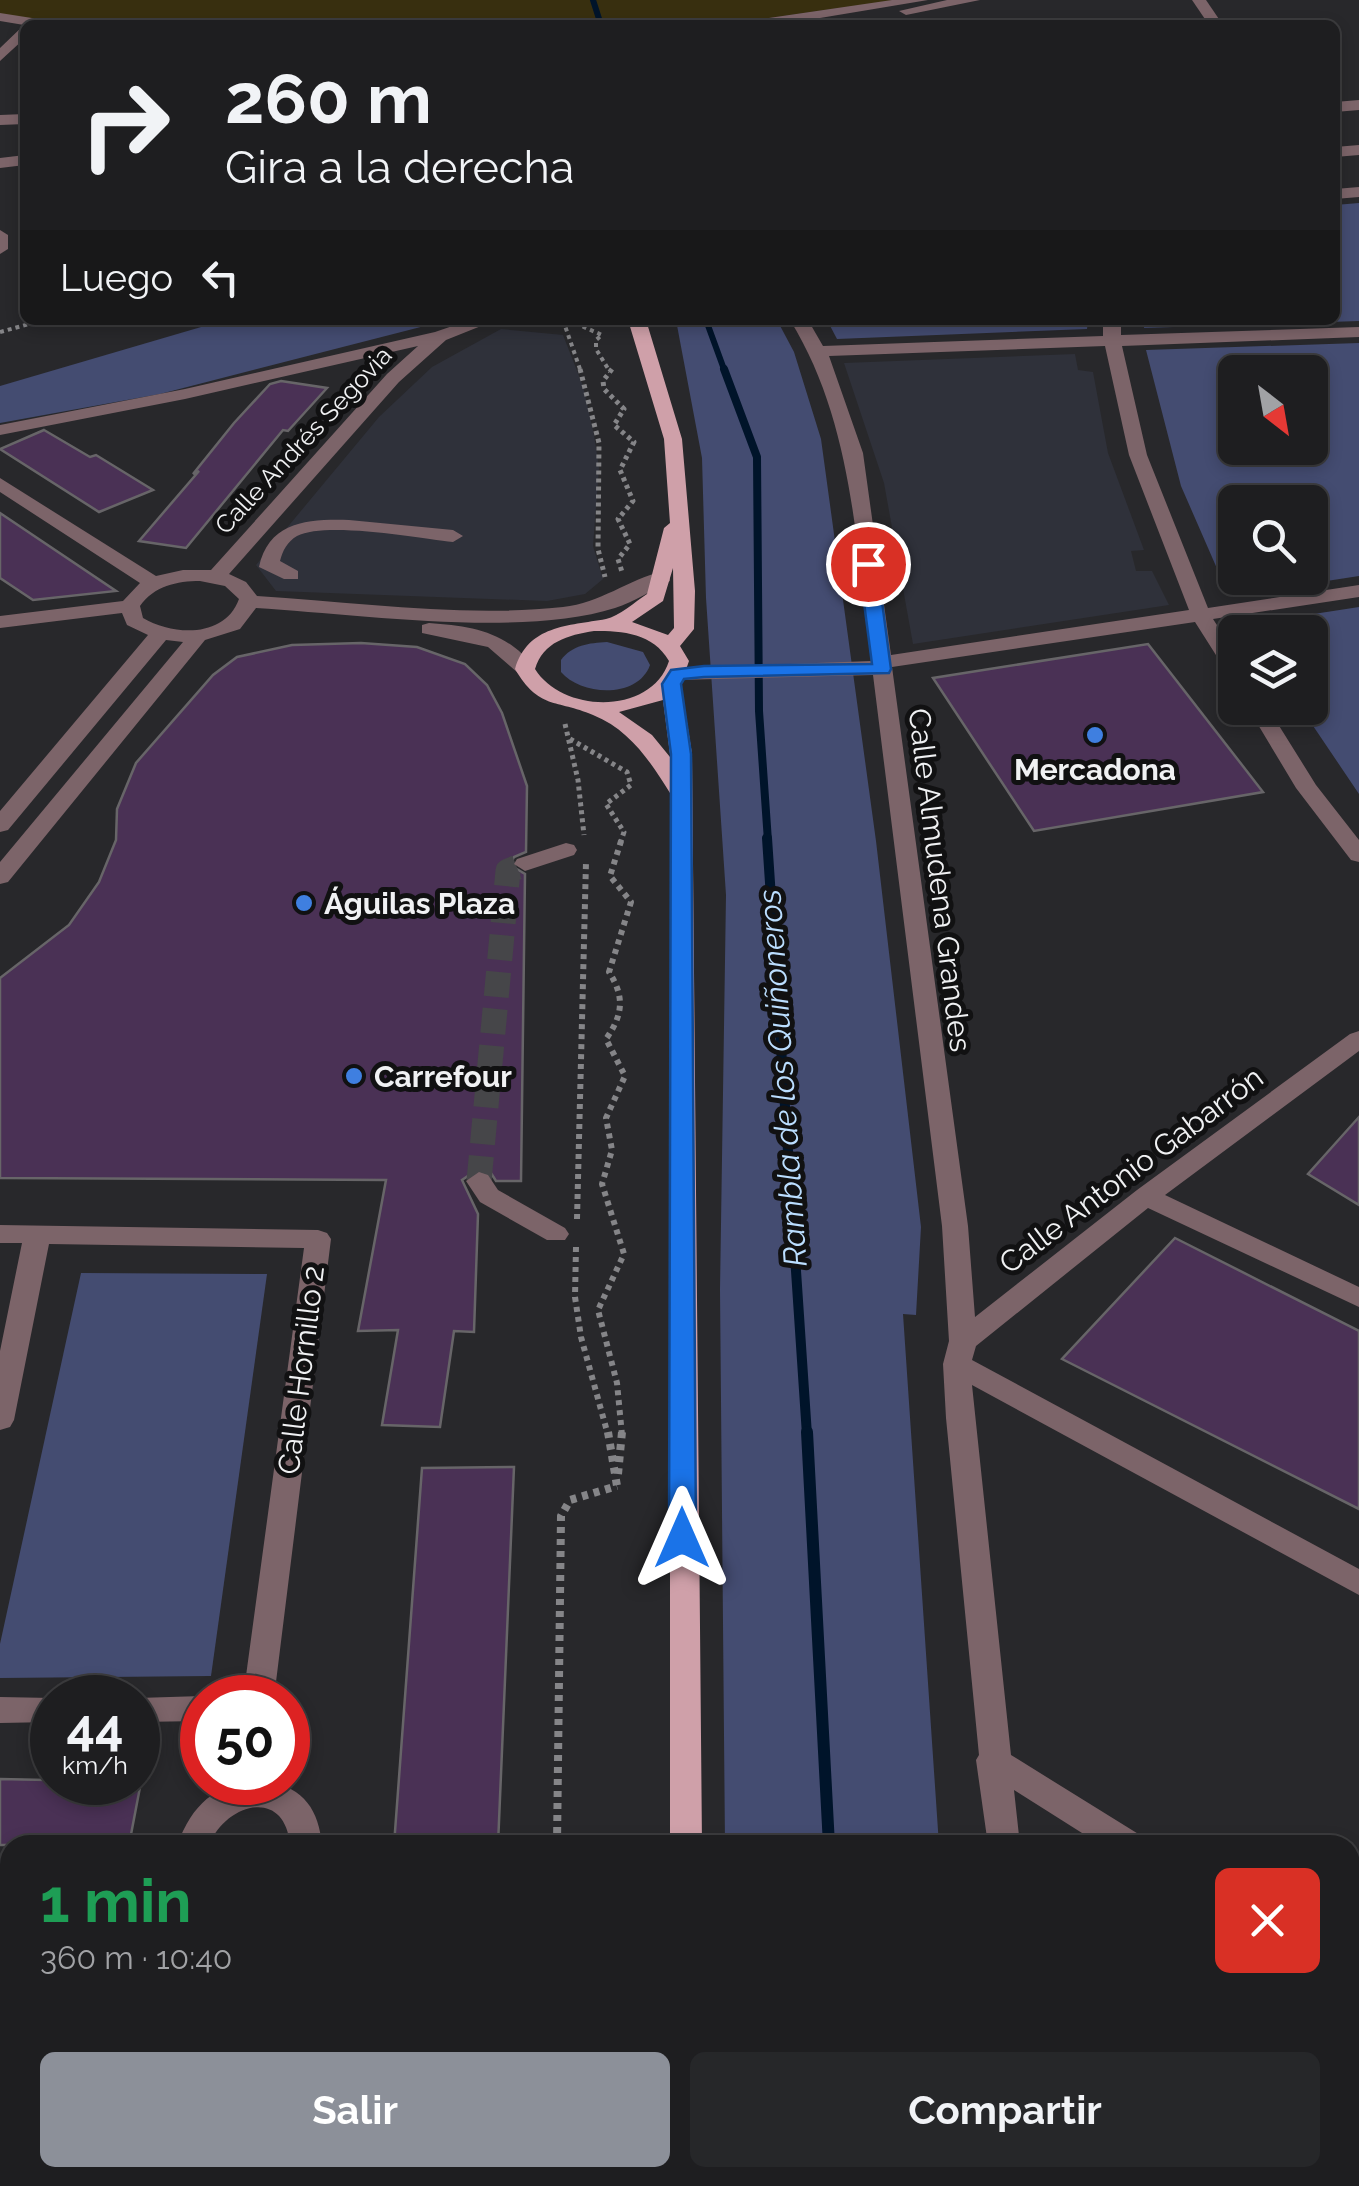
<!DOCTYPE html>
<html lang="es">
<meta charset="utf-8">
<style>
:root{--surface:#1e1e20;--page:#262729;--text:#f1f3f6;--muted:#a1a2a5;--line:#3c3c3e;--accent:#8c9099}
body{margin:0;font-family:Raleway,sans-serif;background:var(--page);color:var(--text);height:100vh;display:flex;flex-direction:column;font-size:38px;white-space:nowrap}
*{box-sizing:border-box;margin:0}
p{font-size:32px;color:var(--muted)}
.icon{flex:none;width:55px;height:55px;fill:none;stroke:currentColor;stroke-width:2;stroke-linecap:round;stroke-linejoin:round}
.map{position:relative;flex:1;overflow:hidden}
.drawer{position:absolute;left:0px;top:1835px;width:1360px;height:352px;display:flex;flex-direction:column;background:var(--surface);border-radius:30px 30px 0 0;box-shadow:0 5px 15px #0003,0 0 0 2px var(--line)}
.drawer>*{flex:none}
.hud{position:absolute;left:20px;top:20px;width:1320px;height:305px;border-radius:15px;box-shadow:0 5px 15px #0003,0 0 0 2px var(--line);background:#1e1e20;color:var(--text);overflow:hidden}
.needle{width:65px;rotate:149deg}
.tools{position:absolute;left:1218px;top:355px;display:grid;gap:20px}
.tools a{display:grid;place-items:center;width:110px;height:110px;border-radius:15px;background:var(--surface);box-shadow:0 5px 15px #0003,0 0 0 2px var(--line);font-size:50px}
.speed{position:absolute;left:30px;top:1675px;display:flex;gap:20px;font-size:50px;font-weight:700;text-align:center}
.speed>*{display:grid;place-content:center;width:130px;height:130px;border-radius:50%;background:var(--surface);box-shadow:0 5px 15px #0003,0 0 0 2px var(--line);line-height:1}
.speed small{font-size:25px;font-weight:400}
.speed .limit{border:15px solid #d22;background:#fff;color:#111}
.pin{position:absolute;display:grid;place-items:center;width:85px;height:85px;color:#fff;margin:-42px;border:5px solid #fff;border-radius:50%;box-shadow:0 2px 10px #0007}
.me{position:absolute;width:110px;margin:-55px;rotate:0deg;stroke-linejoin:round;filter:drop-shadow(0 0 8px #0008)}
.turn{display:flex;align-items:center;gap:35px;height:210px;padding:0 40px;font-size:45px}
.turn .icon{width:130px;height:130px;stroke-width:2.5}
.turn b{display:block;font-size:70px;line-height:85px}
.then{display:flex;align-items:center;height:95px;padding:0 40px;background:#0003;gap:20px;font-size:38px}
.round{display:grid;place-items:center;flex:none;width:105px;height:105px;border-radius:15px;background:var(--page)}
.headline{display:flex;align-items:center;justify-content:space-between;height:170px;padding:0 40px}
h1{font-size:60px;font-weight:700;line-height:75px;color:#1e9e55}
.primary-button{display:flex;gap:20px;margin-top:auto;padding:20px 40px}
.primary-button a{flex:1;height:115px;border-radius:15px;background:var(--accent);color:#fff;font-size:40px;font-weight:700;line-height:115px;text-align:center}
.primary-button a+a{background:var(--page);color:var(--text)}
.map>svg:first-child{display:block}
.built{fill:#2f313a}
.green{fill:#444c71;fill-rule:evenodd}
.sand{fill:#382f0f}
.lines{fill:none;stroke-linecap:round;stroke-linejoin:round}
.stream-far3{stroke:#00142a;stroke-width:6}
.stream-far2{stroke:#00142a;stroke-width:8}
.stream-far1{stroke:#00142a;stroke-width:10}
.stream{stroke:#00142a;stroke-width:12}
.building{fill:#4a3155;stroke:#676568;stroke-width:2.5}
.minor-tunnel{stroke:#464649;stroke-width:25;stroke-dasharray:25 12;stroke-linecap:butt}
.path-far3{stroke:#858588;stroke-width:4;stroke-dasharray:4 4;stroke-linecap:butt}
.path-far2{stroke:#858588;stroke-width:5;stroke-dasharray:4 4;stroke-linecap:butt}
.path-far1{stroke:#858588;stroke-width:6;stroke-dasharray:5 5;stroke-linecap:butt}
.path{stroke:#858588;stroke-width:8;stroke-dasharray:6 6;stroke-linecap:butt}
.minor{fill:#7c6469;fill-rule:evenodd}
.major{fill:#cfa0a9;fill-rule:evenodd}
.route{fill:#1a73e8;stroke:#114b97;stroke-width:2.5}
.shop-dot{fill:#3f7fe0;stroke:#111112;stroke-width:4}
.labels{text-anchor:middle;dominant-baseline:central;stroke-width:10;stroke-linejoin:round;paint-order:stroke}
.far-street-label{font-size:25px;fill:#f0f1f3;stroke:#111112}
.poi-label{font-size:30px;font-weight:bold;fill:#f0f1f3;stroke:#111112;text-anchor:start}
.street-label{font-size:30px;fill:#f0f1f3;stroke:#111112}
.water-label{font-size:32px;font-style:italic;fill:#bbdeff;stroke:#111112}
</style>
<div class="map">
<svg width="1359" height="2186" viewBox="0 0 1359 2186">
<rect width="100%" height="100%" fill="#28282b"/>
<g class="built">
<path d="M501,329L563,335L583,386L594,435L599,468L593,546L603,579L585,594L547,601L276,591L256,565L379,417L432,367Z"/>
<path d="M1075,354L1078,370L1093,372L1108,453L1144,550L1131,551L1136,571H1152L1169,605L913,644L884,483L844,363Z"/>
</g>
<g class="green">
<path d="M1359,203V321L1144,328L1145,320H1335V205Z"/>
<path d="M225,320H448L160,394L0,423V386Z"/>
<path d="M676,320H777L794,352L821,439L876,841L921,1227L916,1315L903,1314L939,1845H725L720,1290L726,895L706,598L702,458Z"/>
<path d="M827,320H1088L1087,329L837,339Z"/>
<path d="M1359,343V576L1229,596L1181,486L1146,350ZM1235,372H1310V448H1235ZM1235,502H1310V578H1235Z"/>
<path d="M1359,607V794L1301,708H1310V632H1254L1249,624Z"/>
<path d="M607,642L643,652L650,665C638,699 581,696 561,672V660C572,645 589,643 607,642Z"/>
<path d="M81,1273L267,1274L211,1676L0,1678V1644Z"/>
<path d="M735,2178H961L962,2186H736Z"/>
</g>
<path class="sand" d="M0,0H896L720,25H111L80,21L67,25L0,15Z"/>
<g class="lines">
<g class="stream-far3">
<path d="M593,0L601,25"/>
<path d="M706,320L725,372"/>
</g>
<path class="stream-far2" d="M724,369L757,457L759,711L768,841"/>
<path class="stream-far1" d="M767,838L807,1435"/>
<g class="stream">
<path d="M807,1432L829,1845"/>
<path d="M842,2178V2186"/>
</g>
</g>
<g class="building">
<path d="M281,381L327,388L288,431L283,430L186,548L139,541L199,471L193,474L234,423L270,384Z"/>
<path d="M44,430L90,457L96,455L153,490L99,512L0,449Z"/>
<path d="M0,513L116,591L33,600L0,578Z"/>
<path d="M361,643L417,647L465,664L487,685L502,713L527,786L526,852L514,857L510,865L525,874L521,1181H496L491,1173L480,1168L462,1180L478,1214L474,1332L454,1331L440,1427L382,1425L398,1330L358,1331L386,1180L0,1178V978L69,925L99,882L116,840L117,809L136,763L213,675L237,657L292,645Z"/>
<path d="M1148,644L1263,792L1034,831L933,678Z"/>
<path d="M1359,1117V1205L1308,1174Z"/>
<path d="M1175,1238L1359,1331V1509L1062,1359Z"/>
<path d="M514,1467L498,1845H394L422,1468Z"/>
<path d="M0,1779L141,1782L129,1845H0Z"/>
</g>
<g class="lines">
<path class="minor-tunnel" d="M479,1181L508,871L525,864"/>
<g class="path-far3">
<path d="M81,25H101"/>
<path d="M563,320L581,372"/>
<path d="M568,320L602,335L596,340V349L610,372"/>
<path d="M0,332L44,320"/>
</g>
<g class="path-far2">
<path d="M580,369L599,443L598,549L605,577"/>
<path d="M612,369L603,381L604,389L624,409L614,425L634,442L620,470L633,501L618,519L630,544L618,559L622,572"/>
<path d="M565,724L578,780L584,835"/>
<path d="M570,739L627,772L631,785L606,804L624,832L621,841"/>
</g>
<g class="path-far1">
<path d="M577,1219L586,862"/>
<path d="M576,1247L575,1297L581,1337L608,1435"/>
<path d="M622,1435L617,1383L598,1310L624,1254L602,1184L612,1150L606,1118L625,1076L606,1039C623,1015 625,997 609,972L631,902L610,876L622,838"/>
</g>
<g class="path">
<path d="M608,1432L617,1486"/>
<path d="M618,1474L622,1432"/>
<path d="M557,1845L561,1516L570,1500L617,1486"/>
<path d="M554,2178V2186"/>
</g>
<g class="minor">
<path d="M892,0H928L778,25H742L749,21Z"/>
<path d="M947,0H980L906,15L899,11Z"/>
<path d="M1192,0H1206L1223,25H1209Z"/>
<path d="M0,13L51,21L58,25H25V38L0,61V48L24,25L0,21Z"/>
<path d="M1359,100V110L1335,112V102Z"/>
<path d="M25,114V124L0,125V115Z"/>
<path d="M1359,145V155L1335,157V147Z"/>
<path d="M25,155V165L0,168V158Z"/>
<path d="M1359,187V197L1335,199V189Z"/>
<path d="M0,230L8,235V249L0,254Z"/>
<path d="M470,320H496L446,340L399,382L229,574L246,582L257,596C357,602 463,618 563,607C600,603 628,580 663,571L670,573V581C652,590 634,602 615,608C521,638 357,614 256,608L240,629L205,640L8,882L0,884V862L183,642L166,640L8,830L0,832V811L148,635L127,625L122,613L0,628V616L123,601L140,583L0,492V478L156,576L183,570H211L387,374L418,346L185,399L0,435V425L185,389L435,332ZM200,581L225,586L239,599C225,638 174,636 143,618L140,606C154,586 177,581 200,581Z"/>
<path d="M790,320H808L823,346L1103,336V320H1121V335L1359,327V337L1122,346L1147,455L1208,608L1359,585V597L1213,619L1235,653V676L1228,674L1195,622L892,667L968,1226L975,1317L1137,1190L1350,1034L1359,1031V1051L1165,1195L1359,1287V1307L1148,1208L976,1346L972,1360L1359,1569V1595L972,1385L1011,1755L1140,1835L1144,1845H1101L1014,1790L1020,1845H988L976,1760L979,1755L946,1418L943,1364L949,1341L942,1226L873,675L678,680L668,674L678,668L871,661C856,545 853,422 790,320ZM1105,346L1129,455L1189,610L891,655L863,453L829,356Z"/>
<path d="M349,520L453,530L463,536L453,542C418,538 326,521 297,536C287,542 283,550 280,561L298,571V579H284L259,567C269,521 309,519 349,520Z"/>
<path d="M429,623C472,626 509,632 535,669L525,675L518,673L488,647L422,633V625Z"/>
<path d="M1248,708H1268L1316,785L1359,840V862L1351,860L1296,788Z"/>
<path d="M566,843L574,845L577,850L574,855L525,871L514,864L517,859Z"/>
<path d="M479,1172L488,1175L498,1190L565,1228L569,1234L565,1240H547L480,1202L466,1181Z"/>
<path d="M0,1225L318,1230L327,1233L331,1239L274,1698H243L304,1248L49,1244L14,1420L10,1427L0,1430V1351L22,1243H0Z"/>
<path d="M202,1696L205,1698L202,1721L138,1722V1698Z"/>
<path d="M0,1697L52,1698V1722L0,1723Z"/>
<path d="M268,1782C304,1787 319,1811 322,1845H290C285,1787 226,1803 209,1845H177C195,1800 217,1782 268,1782Z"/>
<path d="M1350,1971L1359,1974V2007L1350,2004Z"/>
<path d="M1017,2178H1053L1054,2186H1018Z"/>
</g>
<g class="major">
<path d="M628,320H646L682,439L695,591L694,629L680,646L689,661L681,684L692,754L702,1845H670V793C650,761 630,730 593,715C556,699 539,710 515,669C528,625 568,626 606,619C619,616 635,602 647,594L664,528L670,523L664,439ZM673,568L674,628L668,635L632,622L663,601ZM594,631C623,631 653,633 669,661C652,715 563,714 535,669C543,642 568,635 594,631ZM663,700L670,754V757L652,735L619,712Z"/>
<path d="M676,2178H712L713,2186H677Z"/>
</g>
</g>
<path class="route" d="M868,559L877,564L891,669L889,673L704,677L684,679L681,684L691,754L696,1538L692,1545H673L669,1538L671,754L662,684L671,670L704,666L872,664L859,564Z"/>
<g class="shop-dot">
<circle cx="1095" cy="735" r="10"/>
<circle cx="304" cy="903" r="10"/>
<circle cx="354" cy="1076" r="10"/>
</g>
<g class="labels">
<g class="far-street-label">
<text transform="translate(303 440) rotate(-47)">Calle Andrés Segovia</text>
</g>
<g class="poi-label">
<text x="1095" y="769" text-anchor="middle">Mercadona</text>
<text x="324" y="903">Águilas Plaza</text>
<text x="374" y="1076">Carrefour</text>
</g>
<g class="street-label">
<text transform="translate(940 880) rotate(83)">Calle Almudena Grandes</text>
<text transform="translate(1131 1170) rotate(-37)">Calle Antonio Gabarrón</text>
<text transform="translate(301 1370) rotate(-83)">Calle Hornillo 2</text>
</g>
<g class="water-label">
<text transform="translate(782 1078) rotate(-94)">Rambla de los Quiñoneros</text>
</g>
</g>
</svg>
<div class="tools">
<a><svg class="needle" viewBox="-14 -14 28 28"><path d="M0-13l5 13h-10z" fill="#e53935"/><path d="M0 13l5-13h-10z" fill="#a1a2a5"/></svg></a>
<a><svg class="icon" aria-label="search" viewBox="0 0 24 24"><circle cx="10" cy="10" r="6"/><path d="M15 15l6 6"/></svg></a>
<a><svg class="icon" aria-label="layers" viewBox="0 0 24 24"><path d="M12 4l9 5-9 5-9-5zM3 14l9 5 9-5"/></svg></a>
</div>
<div class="speed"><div>44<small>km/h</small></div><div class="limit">50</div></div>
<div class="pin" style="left:868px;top:564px;background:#d93025"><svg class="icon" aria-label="arrive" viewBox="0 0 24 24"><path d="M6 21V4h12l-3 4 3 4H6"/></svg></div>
<svg class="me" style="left:682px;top:1538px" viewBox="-20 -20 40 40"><path d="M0-17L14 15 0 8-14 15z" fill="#1a73e8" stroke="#fff" stroke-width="4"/></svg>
<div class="hud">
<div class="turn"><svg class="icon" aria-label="right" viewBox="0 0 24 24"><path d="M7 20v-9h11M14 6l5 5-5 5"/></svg><div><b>260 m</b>Gira a la derecha</div></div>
<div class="then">Luego<svg class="icon" aria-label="left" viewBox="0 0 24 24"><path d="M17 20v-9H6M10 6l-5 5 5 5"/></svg></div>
</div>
<section class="drawer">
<div class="headline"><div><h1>1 min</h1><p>360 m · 10:40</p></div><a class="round" style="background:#d93025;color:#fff"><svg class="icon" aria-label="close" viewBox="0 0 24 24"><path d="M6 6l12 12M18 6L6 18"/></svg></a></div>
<div class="primary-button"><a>Salir</a><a>Compartir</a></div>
</section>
</div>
